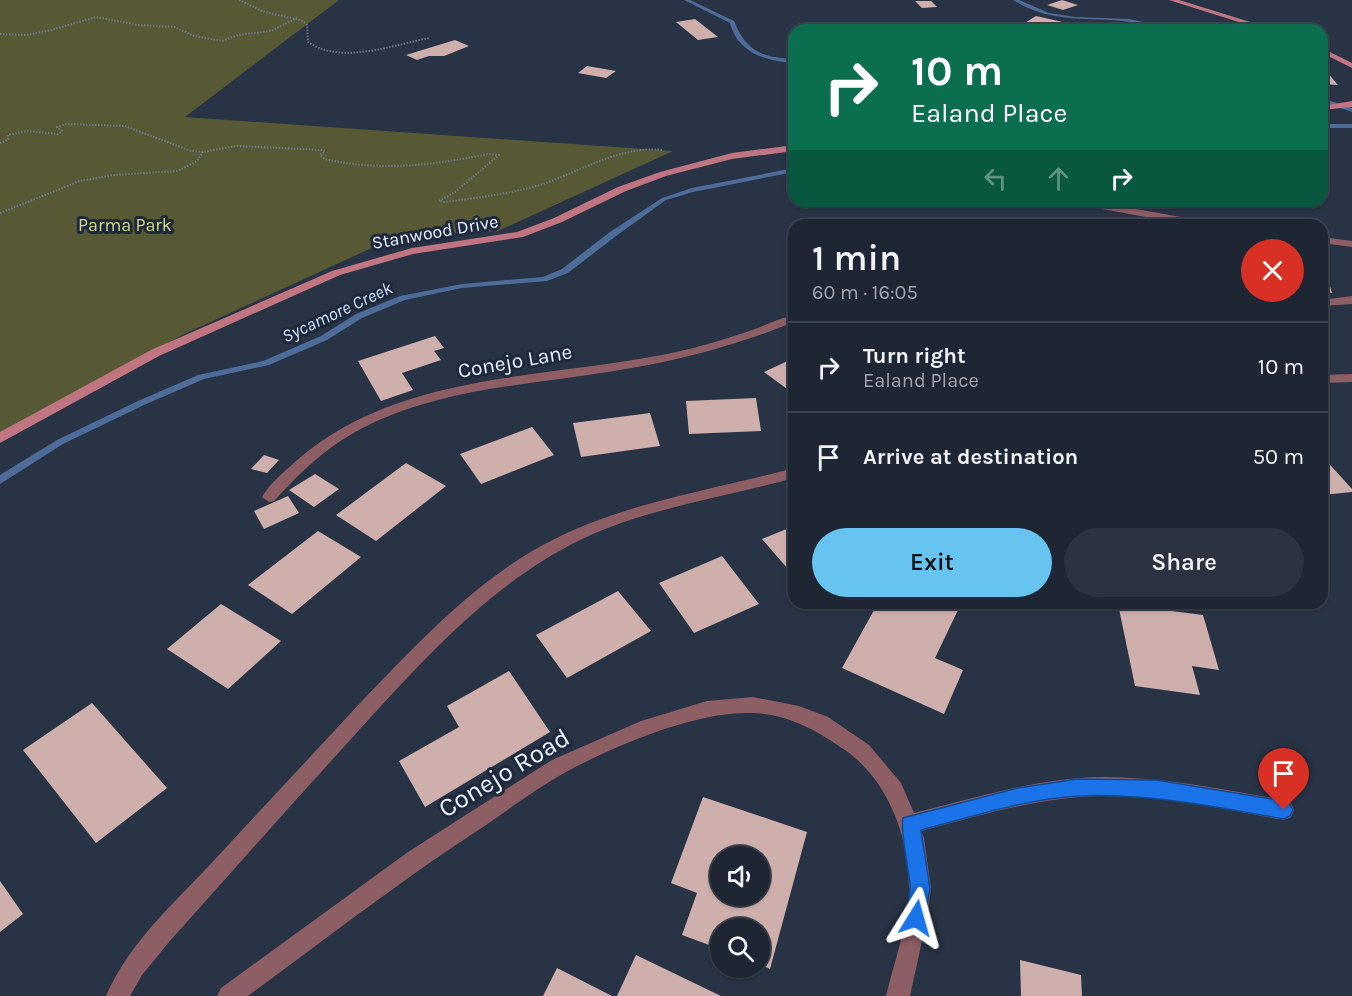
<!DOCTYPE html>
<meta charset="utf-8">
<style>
:root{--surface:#1e2634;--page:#2b3240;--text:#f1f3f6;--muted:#a1a5ac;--line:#3c434f;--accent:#67c4f0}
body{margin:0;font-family:Karla,sans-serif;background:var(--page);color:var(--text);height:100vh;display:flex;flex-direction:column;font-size:22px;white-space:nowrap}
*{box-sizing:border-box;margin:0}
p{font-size:20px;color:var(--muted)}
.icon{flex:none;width:33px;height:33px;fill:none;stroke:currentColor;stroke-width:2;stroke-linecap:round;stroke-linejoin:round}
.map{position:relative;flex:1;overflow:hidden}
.sheet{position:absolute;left:788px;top:219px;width:540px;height:390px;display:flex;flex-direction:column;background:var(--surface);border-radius:18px;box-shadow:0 2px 4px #0004,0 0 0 2px var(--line)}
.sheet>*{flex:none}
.hud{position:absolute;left:788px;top:24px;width:540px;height:183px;border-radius:18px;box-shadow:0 2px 4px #0004,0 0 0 2px var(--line);background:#0b6e4f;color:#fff;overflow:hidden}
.buttons{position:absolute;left:710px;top:846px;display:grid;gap:12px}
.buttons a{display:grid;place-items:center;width:60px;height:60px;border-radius:50%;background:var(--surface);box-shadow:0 2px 4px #0004,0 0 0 2px var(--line);font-size:30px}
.pin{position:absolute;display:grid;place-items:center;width:51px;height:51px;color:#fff;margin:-62px -26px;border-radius:50% 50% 50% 0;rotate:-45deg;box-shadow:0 0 6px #0007}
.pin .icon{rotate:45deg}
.me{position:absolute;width:66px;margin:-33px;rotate:8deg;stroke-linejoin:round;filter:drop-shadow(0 0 4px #0008)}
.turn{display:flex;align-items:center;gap:21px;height:126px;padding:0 24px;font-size:27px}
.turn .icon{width:78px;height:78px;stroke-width:2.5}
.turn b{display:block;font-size:42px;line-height:51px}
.lanes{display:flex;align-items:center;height:57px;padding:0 24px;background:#0003;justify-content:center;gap:30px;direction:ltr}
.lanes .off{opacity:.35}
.round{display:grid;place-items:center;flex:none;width:63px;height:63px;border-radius:32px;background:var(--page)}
.overview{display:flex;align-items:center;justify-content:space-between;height:102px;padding:0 24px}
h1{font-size:36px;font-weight:600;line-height:45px}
.cta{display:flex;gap:12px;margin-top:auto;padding:12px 24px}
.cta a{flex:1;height:69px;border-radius:36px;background:var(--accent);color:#111;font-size:24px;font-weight:600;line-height:69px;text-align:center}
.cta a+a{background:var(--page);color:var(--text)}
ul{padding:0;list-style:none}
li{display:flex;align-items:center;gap:18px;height:90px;padding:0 24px;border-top:2px solid var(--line)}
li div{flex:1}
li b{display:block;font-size:22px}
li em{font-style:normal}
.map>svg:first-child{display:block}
.green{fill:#575935}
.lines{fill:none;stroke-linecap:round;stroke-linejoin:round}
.stream{fill:#4e6c99;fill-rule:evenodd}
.building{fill:#ceafac;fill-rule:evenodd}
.path{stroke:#6f7888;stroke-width:2;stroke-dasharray:1.5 1.5;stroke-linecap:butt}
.street{fill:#8e5e65;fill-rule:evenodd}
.secondary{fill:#c07580;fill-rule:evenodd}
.route{fill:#1a73e8;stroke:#114b97;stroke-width:1.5}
.labels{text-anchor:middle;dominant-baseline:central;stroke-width:6;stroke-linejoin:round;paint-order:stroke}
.far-park-label{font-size:18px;fill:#d4d882;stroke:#1e293b}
.far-street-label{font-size:18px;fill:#e8effb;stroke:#1e293b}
.far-water-label{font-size:18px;font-style:italic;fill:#cee0fd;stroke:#1e293b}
.street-label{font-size:21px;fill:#e8effb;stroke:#1e293b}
.near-street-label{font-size:26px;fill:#e8effb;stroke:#1e293b}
</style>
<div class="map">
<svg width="1352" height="996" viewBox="0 0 1352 996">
<rect width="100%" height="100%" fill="#283345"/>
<path class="green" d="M0,0H339L185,117L673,151L498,231L398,236L182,335L0,437Z"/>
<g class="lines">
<g class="stream">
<path d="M684,0H690L734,21C746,51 762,58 794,59V63C765,61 738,53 730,23Z"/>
<path d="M1013,0H1019L1049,13L1075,17L1128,19L1186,30C1167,30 1149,25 1130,22C1087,16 1053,25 1013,0Z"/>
<path d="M1322,98L1352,108V112L1322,102Z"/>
<rect x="1322" y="124" width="30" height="4"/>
<path d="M794,168V172L693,192L666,200L616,236L568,273L547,281L462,288L405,300L362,318L327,340L269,365L204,379L144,405L63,444L0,484V475L57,440L138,401L198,375L263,361L321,336L356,314L400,296L462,284L543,277L562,269L610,232L662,198L692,188Z"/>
</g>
</g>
<g class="building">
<path d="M1062,0L1078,5L1063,10L1047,5Z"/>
<path d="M915,1H931L937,7L922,8Z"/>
<path d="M1036,16L1067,23L1056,30H1038L1020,26Z"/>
<path d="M695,19L718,37L698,40L676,22Z"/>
<path d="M455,40L469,46L444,56H429L417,60L406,55Z"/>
<path d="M587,66L616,71L606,78L578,73Z"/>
<path d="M1322,71H1326L1338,85L1322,84Z"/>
<path d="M1322,272L1326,273L1332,293L1322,291Z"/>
<path d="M435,336L444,348L434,351L441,360L402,373L413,390L381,401L358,361Z"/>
<path d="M794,358V394L764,372Z"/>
<path d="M756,398L761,431L689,434L686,401Z"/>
<path d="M650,413L660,446L581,457L573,423Z"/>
<path d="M532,427L554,455L481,484L460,454Z"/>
<path d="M264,455L279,460L267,473L251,469Z"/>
<path d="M1322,456L1352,489V492L1322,495Z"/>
<path d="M406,463L446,486L376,541L336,515Z"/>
<path d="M315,474L339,489L314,507L289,490Z"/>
<path d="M288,496L299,513L264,529L254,511Z"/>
<path d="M794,526V576L762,539Z"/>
<path d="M318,531L361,557L292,614L248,585Z"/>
<path d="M722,556L759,604L694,633L659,583Z"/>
<path d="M618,591L651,631L567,678L536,635Z"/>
<path d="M878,603H941L958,610L935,658L963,670L944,714L842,668Z"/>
<path d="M221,604L281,641L228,689L167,649Z"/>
<path d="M1118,604L1203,615L1219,670L1192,666L1200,695L1135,686Z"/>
<path d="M509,671L550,732L425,807L399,761L459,727L447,706Z"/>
<path d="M92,703L167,788L96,843L23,750Z"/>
<path d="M703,797L807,832L770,969L759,964V928H720V949L682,935L697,893L671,883ZM720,856H759V896H720Z"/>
<path d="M0,881L23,914L0,932Z"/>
<path d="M636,955L721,996H617Z"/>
<path d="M1020,960L1081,975L1082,996H1021Z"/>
<path d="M557,968L612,996H543Z"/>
</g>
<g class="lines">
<g class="path">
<path d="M239,0L262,11L303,21L307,25L308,42C341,65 393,45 429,38"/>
<path d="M0,34L25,35L48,31L96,17L138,25L175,27L194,36L222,41L238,35L271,31L297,18"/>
<path d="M0,143L8,140V135L27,131L58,134L62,131L57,127L66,124L125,126L191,151L203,152L236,146L323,150L325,151L320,155L325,159C382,172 433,165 489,154L499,155L455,192L439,201L444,202C477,198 508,194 540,185C580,172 620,145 663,150"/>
<path d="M0,213L80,181L113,175L178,171L197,161L203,152"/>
</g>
<g class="street">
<path d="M1069,201H1091L1209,222L1214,225H1191L1074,204Z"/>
<path d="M1322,237L1352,241V247L1322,243Z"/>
<path d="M1352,296V304L1322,306V300Z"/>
<path d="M794,315V322C735,346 676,361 614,371C523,386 422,389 342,440C316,457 295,478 274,501L269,502L262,497C270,483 284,472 296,461C397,372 543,379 667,354C697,348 726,339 755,329C768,324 780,318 794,315Z"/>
<path d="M1352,374V382L1322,383V375Z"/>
<path d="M794,468V478C723,498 646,508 580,540C488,585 419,665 351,739C290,806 230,874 169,942L142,975L130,996H106C130,940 179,899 219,855C266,804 314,753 361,702C416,645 473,583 543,545C620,503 709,491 794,468Z"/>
<path d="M753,697L799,706L828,717L869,745L901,783L914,813C975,798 1038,778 1102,777C1164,777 1224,790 1284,800L1291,803L1294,810L1291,817L1284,820C1224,809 1163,795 1102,796C1040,797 980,815 921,831L924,838L931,889L927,918L910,996H886C894,963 909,921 909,888C909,837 888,780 845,750C816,730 788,714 752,713C696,711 616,745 566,772C539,787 512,807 486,825C404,878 327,938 248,996H217L221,988L408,852L552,760L641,721L707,701Z"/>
</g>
<g class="secondary">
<path d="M1169,0H1179L1276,30H1264Z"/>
<path d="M1322,48L1352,63V68L1322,53Z"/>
<path d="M1352,101V107L1322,110V106Z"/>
<path d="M794,145V151L732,159L666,176L626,191L562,222L523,237L413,254L340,275L159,356L0,443V432L151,350L332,271L412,248L517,232L554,218L618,187L660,172L732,153Z"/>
</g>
</g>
<path class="route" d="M1077,779L1156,780L1284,801L1290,804L1293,810L1290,816L1284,819C1216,807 1148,793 1078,796C1025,799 972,817 921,830L930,889L923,925L916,928L909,925C903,912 911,897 910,883C908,870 900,826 903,818L1018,788Z"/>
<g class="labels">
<g class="far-park-label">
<text x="125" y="225">Parma Park</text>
</g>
<g class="far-street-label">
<text transform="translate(435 232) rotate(-10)">Stanwood Drive</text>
</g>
<g class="far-water-label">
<text transform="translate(337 312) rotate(-25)">Sycamore Creek</text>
</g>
<g class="street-label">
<text transform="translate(515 361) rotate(-10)">Conejo Lane</text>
</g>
<g class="near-street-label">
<text transform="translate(504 773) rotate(-31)">Conejo Road</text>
</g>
</g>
</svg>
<div class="buttons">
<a><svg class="icon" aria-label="sound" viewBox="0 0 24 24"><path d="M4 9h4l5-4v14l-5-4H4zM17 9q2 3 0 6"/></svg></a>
<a><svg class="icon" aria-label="search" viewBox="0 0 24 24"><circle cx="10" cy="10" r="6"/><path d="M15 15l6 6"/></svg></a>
</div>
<div class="pin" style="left:1284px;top:810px;background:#d93025"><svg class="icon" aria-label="arrive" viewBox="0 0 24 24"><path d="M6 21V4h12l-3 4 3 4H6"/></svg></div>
<svg class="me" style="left:916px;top:918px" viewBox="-20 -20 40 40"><path d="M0-17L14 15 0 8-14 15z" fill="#1a73e8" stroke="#fff" stroke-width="4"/></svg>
<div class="hud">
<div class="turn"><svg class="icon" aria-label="right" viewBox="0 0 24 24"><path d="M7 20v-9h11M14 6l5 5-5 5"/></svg><div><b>10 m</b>Ealand Place</div></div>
<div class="lanes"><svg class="icon off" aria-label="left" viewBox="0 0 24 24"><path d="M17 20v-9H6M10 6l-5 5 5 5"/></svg><svg class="icon off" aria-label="ahead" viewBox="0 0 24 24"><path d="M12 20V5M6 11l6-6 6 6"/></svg><svg class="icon" aria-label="right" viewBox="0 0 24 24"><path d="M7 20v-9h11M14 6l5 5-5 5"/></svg></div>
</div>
<section class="sheet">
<div class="overview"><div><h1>1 min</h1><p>60 m · 16:05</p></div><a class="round" style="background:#d93025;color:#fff"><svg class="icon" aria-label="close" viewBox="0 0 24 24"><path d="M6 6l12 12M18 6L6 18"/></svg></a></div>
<ul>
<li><svg class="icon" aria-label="right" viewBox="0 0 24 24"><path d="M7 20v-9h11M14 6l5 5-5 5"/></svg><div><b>Turn right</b><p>Ealand Place</p></div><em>10 m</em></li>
<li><svg class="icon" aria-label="arrive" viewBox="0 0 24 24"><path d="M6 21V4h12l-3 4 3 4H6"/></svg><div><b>Arrive at destination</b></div><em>50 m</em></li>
</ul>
<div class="cta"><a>Exit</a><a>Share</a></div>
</section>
</div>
